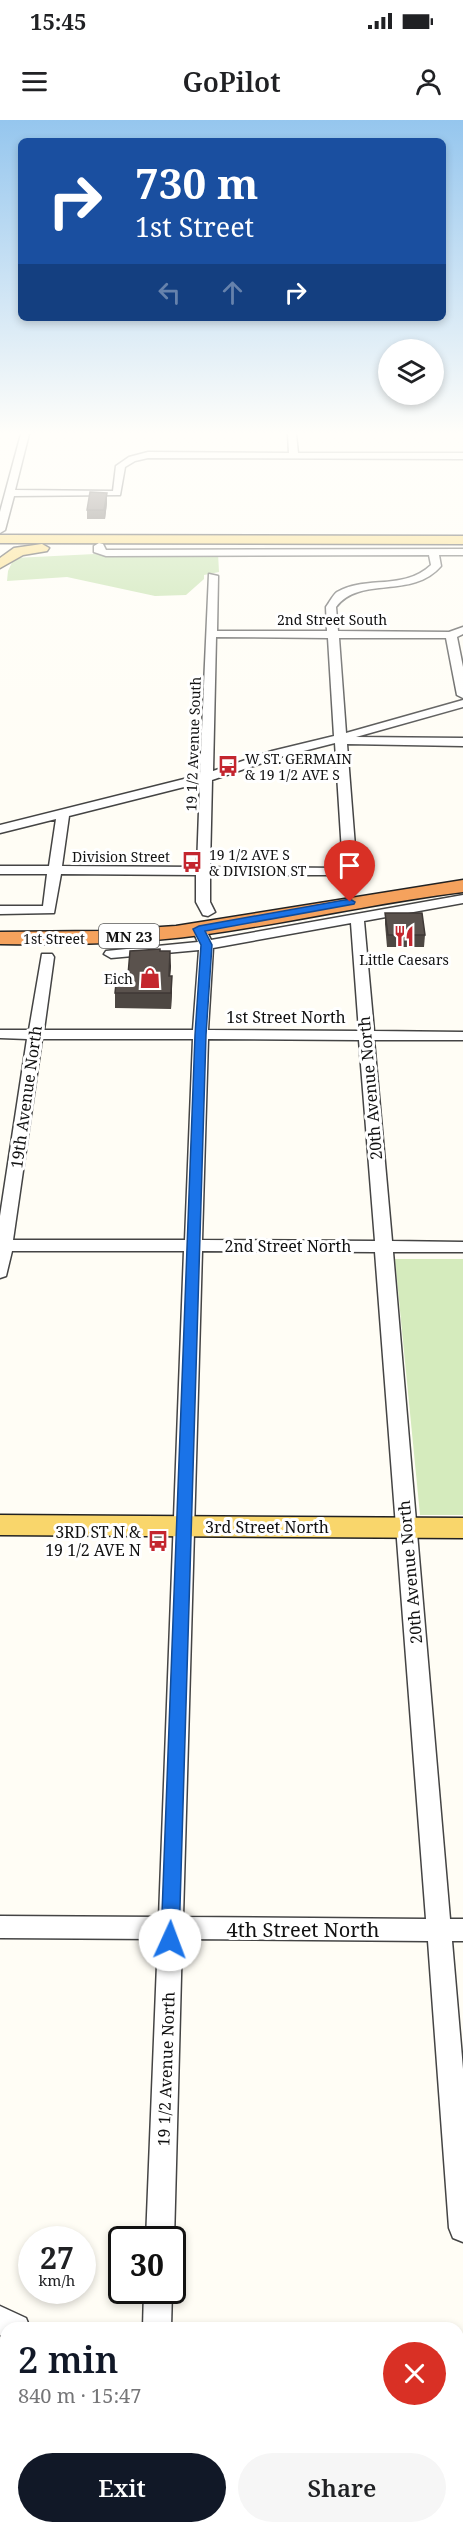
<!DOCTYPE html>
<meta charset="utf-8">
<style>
:root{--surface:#fff;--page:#f6f6f6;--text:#202124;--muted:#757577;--accent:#111827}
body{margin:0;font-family:"Noto Serif",serif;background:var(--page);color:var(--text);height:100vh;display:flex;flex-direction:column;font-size:22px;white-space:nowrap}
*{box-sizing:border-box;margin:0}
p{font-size:20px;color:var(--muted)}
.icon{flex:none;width:33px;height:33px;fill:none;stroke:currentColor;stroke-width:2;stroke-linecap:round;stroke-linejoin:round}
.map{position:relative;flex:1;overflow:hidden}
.sheet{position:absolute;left:0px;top:2202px;width:464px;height:212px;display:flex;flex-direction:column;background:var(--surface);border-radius:18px 18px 0 0;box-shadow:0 3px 9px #0003}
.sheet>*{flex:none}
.top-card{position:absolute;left:18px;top:18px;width:428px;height:183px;border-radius:9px;box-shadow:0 3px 9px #0003;background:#1a4fa0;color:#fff;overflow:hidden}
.fabs{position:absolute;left:378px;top:219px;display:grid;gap:12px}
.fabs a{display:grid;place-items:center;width:66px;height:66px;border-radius:50%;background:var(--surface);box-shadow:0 3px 9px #0003;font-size:30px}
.speed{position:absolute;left:18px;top:2106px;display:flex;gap:12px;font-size:30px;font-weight:700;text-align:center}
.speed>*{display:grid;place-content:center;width:78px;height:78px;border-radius:50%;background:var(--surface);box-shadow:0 3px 9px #0003;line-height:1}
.speed small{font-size:15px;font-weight:400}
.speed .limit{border:3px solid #111;border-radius:9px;background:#fff;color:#111}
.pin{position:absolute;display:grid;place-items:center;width:51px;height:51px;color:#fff;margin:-62px -26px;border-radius:50% 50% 50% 0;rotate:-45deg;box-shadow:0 0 6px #0007}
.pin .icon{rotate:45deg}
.me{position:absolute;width:66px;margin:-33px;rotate:2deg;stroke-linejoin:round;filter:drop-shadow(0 0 4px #0008)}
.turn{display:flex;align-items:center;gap:21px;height:126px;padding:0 18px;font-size:27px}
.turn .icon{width:78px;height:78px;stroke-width:2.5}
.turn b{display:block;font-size:42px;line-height:51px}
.lanes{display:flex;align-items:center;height:57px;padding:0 18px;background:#0003;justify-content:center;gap:30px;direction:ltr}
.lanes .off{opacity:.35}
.round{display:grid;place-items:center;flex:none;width:63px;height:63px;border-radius:32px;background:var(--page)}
.head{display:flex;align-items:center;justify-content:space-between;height:102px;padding:0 18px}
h1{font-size:36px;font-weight:600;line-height:45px;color:var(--accent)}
.button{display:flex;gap:12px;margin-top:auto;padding:12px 18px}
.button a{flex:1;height:69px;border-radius:36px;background:var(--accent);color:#fff;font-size:24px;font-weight:600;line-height:69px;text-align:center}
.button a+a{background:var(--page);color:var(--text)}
.status{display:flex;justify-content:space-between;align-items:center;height:42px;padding:0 30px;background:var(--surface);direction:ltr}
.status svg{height:16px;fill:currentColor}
header{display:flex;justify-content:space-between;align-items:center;height:78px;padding:0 18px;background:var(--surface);font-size:27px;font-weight:600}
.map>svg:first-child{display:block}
.green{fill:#d5ebbd}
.forest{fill:#b9dc9c}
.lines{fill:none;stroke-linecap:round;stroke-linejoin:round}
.minor-casing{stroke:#444;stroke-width:3}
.major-casing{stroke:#222;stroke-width:3}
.highway-casing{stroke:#222;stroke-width:3}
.minor{fill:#fff;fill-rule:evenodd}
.major{fill:#f9d66b;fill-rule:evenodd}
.highway{fill:#f5a25d;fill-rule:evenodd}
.rail-casing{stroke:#c4262e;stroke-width:8}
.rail{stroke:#fff;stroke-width:5;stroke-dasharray:16;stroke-linecap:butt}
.wall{fill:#4d4742}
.shaded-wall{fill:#3f3936}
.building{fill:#5a524d;stroke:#3f3936;stroke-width:1.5}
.route{fill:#1a73e8;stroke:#114b97;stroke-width:1.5}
.labels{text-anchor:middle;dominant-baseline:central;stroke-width:6;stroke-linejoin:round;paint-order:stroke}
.far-street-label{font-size:14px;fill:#111;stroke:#fff}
.far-poi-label{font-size:14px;fill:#111;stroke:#fff;text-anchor:start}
.shield{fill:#fff;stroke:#585858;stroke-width:1.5}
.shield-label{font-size:15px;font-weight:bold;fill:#111}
.street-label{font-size:16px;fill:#111;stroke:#fff}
.poi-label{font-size:16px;fill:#111;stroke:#fff;text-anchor:end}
.near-street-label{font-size:20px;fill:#111;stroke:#fff}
</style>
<div class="status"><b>15:45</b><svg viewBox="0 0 49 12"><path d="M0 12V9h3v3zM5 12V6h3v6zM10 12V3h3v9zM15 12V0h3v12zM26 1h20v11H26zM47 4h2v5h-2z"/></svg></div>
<header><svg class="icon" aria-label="menu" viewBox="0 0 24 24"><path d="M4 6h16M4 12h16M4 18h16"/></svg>GoPilot<svg class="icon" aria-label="person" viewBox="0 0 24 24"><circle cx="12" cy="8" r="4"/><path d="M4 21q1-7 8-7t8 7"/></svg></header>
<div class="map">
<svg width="463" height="2413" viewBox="0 0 463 2413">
<rect width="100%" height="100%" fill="#fffdf5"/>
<path class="green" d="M395,1139H463V1395H420Z"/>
<path class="forest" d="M218,433L219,452L204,455V459L186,475L155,476L67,457L7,461L8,451L14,438L95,434L106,436Z"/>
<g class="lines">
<defs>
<g id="minor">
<path d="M21,314H29L15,370L113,371L116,346L129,337L148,332L289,333L288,314H296L298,333H463V339L148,338L135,341L125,347L120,375L14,376L5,410L0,413V392Z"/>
<path d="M99,423L103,424L106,430L463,429V435H439L441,446C412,480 360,455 336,487L338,511L449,512L463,507V514L457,517L463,547V578L457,575L446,518H339L346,613L463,580V587L356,617L463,618V626L347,624L357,752L355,755H210V782L215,792L208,796L203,795L196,782V755L61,754L54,793L0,794V786H43L47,754H0V746H49L56,699L0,713V705L200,655L209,454L218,456L217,511H327L326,487C329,483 333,475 337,472C367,455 403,471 431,445L429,435L106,436L94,432V426ZM216,517L328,518L334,616L272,631L213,651ZM335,623L343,748L210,747L212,660L280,637ZM200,663L197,747L62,746L69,696Z"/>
<path d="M463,775V783L364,801L374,911L463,912V920H374L392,1121L463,1122V1132H393L450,1799H463V1821H452L463,1949V2122L453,2118L449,2108L428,1821L182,1819L174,2120L172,2123V2120H146L158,1819L0,1818V1796L159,1797L184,1131H12L6,1156L0,1158V1096L27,919L0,918V910H29L42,834H52L54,837L44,910H193L199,830L111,838L104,834L106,831L198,822L192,809L199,805L204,806L211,820ZM351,803L359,911L208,910L213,828ZM42,919H193L185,1120H13ZM208,919L359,920L375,1121L202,1120ZM202,1131L375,1132L426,1799L183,1797Z"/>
<path d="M144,2170H172L171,2208H143Z"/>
<path d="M0,2186L26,2198L30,2208H6V2218L0,2215Z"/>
<path d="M458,2253L463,2254V2282L458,2281Z"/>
</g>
<g id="major">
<path d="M0,415L463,416V424L0,423Z"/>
<path d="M42,424L49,428L47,431L23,435L0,448V438L14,428Z"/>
<path d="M0,1395L463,1398V1418L0,1415Z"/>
</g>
<path id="highway" d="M463,760V772C375,783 289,803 201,815C134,824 67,825 0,824V812L100,811L176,806Z"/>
</defs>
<use href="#minor" class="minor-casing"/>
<use href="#major" class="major-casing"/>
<use href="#highway" class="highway-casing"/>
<use href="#minor" class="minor"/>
<use href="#major" class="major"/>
<use href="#highway" class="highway"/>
<defs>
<g id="rail">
<path d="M0,2299L6,2300"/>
<path d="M458,2375L463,2376"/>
</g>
</defs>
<use href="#rail" class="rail-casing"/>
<use href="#rail" class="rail"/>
</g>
<g class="wall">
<path d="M107,373V383L105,399H87V390Z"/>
<path d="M385,793L425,815L424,827H387L385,804Z"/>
<path d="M160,831L171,846L170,856H172V871L171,889L115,888V873L128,855Z"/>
</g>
<g class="shaded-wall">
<path d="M107,373V383L105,399L104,390Z"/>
<path d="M170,831L171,846L169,871V856Z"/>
<path d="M172,856V871L171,889V873Z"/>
</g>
<g class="building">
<path d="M90,372L107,373L104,390H87Z"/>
<path d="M385,793H422L425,815H388Z"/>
<path d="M160,829V831H170L169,856H172L171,873H115L117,855H128L130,831Z"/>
</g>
<linearGradient id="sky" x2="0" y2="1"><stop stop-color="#95c6ee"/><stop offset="0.48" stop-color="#fffefa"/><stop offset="1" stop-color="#fffefa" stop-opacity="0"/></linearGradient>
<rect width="463" height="652" fill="url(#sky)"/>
<path class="route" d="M350,779L355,782L354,784L205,811L212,825L206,915L179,1820L177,1826L170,1829L164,1826L161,1820L195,915L201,825L193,809L199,806Z"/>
<defs>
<symbol id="bus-bare" viewBox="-9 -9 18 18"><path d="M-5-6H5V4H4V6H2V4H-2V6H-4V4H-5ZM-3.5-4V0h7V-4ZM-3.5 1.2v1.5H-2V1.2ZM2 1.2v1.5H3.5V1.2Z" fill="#c4262e" stroke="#fff" stroke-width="2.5" paint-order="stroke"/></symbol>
<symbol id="restaurant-bare" viewBox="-9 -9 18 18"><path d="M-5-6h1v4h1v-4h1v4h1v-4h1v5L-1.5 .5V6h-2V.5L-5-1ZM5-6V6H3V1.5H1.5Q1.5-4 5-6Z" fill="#c4262e" stroke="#fff" stroke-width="2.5" paint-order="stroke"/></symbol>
<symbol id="shop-bare" viewBox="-9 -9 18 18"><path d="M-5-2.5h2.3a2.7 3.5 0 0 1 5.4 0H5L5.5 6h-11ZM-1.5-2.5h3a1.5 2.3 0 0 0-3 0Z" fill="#c4262e" stroke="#fff" stroke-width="2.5" paint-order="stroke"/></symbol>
</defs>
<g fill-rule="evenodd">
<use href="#bus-bare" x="213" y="631" width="30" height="30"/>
<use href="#bus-bare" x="177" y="727" width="30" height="30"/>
<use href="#restaurant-bare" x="389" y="801" width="30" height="30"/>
<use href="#shop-bare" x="135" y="843" width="30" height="30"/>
<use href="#bus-bare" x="143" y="1406" width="30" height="30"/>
</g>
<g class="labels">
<g class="far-street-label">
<text x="332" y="499">2nd Street South</text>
<text transform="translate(193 624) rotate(-88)">19 1/2 Avenue South</text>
<text x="121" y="736">Division Street</text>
<text x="54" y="818">1st Street</text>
</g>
<g class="far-poi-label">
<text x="245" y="638">W ST. GERMAIN<tspan x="245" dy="16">&amp; 19 1/2 AVE S</tspan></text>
<text x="209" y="734">19 1/2 AVE S<tspan x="209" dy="16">&amp; DIVISION ST</tspan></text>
<text x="404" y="839" text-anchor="middle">Little Caesars</text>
<text x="133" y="858" text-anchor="end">Eich</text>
</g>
<rect class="shield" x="99" y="804" width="60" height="24" rx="4.5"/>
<g class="shield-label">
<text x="129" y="816">MN 23</text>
</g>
<g class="street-label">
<text x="286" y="897">1st Street North</text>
<text transform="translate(370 968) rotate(-95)">20th Avenue North</text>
<text transform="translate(26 977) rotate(-82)">19th Avenue North</text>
<text x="288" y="1126">2nd Street North</text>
<text x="267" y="1407">3rd Street North</text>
<text transform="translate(410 1452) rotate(-95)">20th Avenue North</text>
<text transform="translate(166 1949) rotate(-88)">19 1/2 Avenue North</text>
</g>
<g class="poi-label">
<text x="141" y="1412">3RD ST N &amp;<tspan x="141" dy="18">19 1/2 AVE N</tspan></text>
</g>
<g class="near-street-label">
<text x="303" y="1809">4th Street North</text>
</g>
</g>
</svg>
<div class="fabs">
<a><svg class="icon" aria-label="layers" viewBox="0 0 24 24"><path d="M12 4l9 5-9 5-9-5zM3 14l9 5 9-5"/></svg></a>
</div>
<div class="speed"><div>27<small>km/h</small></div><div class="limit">30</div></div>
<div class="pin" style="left:350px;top:782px;background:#d93025"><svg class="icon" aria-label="arrive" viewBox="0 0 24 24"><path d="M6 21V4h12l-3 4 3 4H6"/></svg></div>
<svg class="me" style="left:170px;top:1820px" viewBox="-20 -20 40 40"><circle r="19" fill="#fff"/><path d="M0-13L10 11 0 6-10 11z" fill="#1a73e8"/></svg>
<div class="top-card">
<div class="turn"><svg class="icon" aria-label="right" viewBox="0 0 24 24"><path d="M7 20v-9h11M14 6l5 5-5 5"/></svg><div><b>730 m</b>1st Street</div></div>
<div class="lanes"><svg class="icon off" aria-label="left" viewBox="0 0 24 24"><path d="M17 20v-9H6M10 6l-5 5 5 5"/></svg><svg class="icon off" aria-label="ahead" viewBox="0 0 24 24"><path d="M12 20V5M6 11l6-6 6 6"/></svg><svg class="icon" aria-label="right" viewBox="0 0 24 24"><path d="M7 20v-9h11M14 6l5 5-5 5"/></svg></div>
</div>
<section class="sheet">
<div class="head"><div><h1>2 min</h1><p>840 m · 15:47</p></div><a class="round" style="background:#d93025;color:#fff"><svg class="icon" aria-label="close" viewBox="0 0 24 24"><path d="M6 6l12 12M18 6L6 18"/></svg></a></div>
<div class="button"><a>Exit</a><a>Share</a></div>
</section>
</div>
